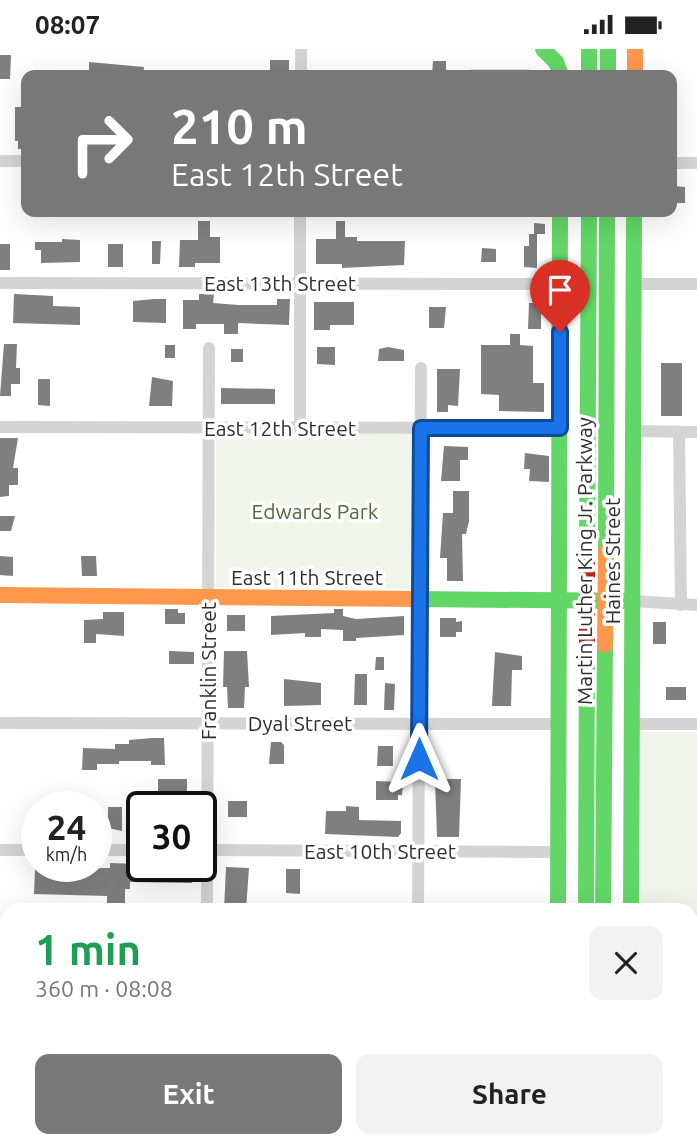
<!DOCTYPE html>
<meta charset="utf-8">
<style>
:root{--surface:#fff;--page:#f2f2f2;--text:#222;--muted:#767676;--accent:#787878}
body{margin:0;font-family:Ubuntu,sans-serif;background:var(--page);color:var(--text);height:100vh;display:flex;flex-direction:column;font-size:26px;white-space:nowrap}
*{box-sizing:border-box;margin:0}
p{font-size:23px;color:var(--muted)}
.icon{flex:none;width:38px;height:38px;fill:none;stroke:currentColor;stroke-width:2;stroke-linecap:round;stroke-linejoin:round}
.map{position:relative;flex:1;overflow:hidden}
.details{position:absolute;left:0px;top:854px;width:698px;height:245px;display:flex;flex-direction:column;background:var(--surface);border-radius:21px 21px 0 0;box-shadow:0 7px 28px #0002}
.details>*{flex:none}
.hud{position:absolute;left:21px;top:21px;width:656px;height:147px;border-radius:14px;box-shadow:0 7px 28px #0002;background:#787878;color:#fff;overflow:hidden}
.speed{position:absolute;left:21px;top:742px;display:flex;gap:14px;font-size:35px;font-weight:700;text-align:center}
.speed>*{display:grid;place-content:center;width:91px;height:91px;border-radius:50%;background:var(--surface);box-shadow:0 7px 28px #0002;line-height:1}
.speed small{font-size:18px;font-weight:400}
.speed .limit{border:4px solid #111;border-radius:10px;background:#fff;color:#111}
.pin{position:absolute;display:grid;place-items:center;width:60px;height:60px;color:#fff;margin:-72px -30px;border-radius:50% 50% 50% 0;rotate:-45deg;box-shadow:0 0 7px #0007}
.pin .icon{rotate:45deg}
.me{position:absolute;width:77px;margin:-38px;rotate:0deg;stroke-linejoin:round;filter:drop-shadow(0 0 5px #0008)}
.turn{display:flex;align-items:center;gap:24px;height:147px;padding:0 35px;font-size:32px}
.turn .icon{width:91px;height:91px;stroke-width:2.5}
.turn b{display:block;font-size:49px;line-height:60px}
.round{display:grid;place-items:center;flex:none;width:74px;height:74px;border-radius:14px;background:var(--page)}
.head{display:flex;align-items:center;justify-content:space-between;height:119px;padding:0 35px}
h1{font-size:42px;font-weight:600;line-height:52px;color:#1e9e55}
.cta{display:flex;gap:14px;margin-top:auto;padding:14px 35px}
.cta a{flex:1;height:80px;border-radius:14px;background:var(--accent);color:#fff;font-size:28px;font-weight:600;line-height:80px;text-align:center}
.cta a+a{background:var(--page);color:var(--text)}
.status{display:flex;justify-content:space-between;align-items:center;height:49px;padding:0 35px;background:var(--surface);direction:ltr}
.status svg{height:19px;fill:currentColor}
.map>svg:first-child{display:block}
.green{fill:#f0f5ec}
.water{fill:#d8e5f2}
.building{fill:#7f7f7f}
.lines{fill:none;stroke-linecap:round;stroke-linejoin:round}
.street{stroke:#d4d4d4;stroke-width:12}
.fast{stroke:#63d668;stroke-width:16}
.slow{stroke:#ff974d;stroke-width:16}
.jam{stroke:#b3261e;stroke-width:16}
.slow-bridge{stroke:#ff974d;stroke-width:16}
.jam-bridge{stroke:#b3261e;stroke-width:16}
.route-casing{stroke:#114b97;stroke-width:18}
.route{stroke:#1a73e8;stroke-width:12}
.labels{text-anchor:middle;dominant-baseline:central;stroke-width:7;stroke-linejoin:round;paint-order:stroke}
.street-label{font-size:21px;fill:#2f2f2f;stroke:#fff}
.park-label{font-size:21px;fill:#4c6c3b;stroke:#fff}
</style>
<div class="status"><b>08:07</b><svg viewBox="0 0 49 12"><path d="M0 12V9h3v3zM5 12V6h3v6zM10 12V3h3v9zM15 12V0h3v12zM26 1h20v11H26zM47 4h2v5h-2z"/></svg></div>
<div class="map">
<svg width="697" height="1099" viewBox="0 0 697 1099">
<rect width="100%" height="100%" fill="#fff"/>
<g class="green">
<path d="M216,385H415V540L216,538Z"/>
<path d="M639,683H697V930H691V861H638Z"/>
</g>
<path class="water" d="M470,20H529L535,26H465Z"/>
<g class="building">
<path d="M0,6H11L10,30H0Z"/>
<rect x="270" y="11" width="19" height="15"/>
<path d="M433,12H446V26H432Z"/>
<path d="M89,13L144,18L143,26H89Z"/>
<path d="M15,58H26V100H18V92H15Z"/>
<path d="M672,137L685,138V154H672Z"/>
<path d="M198,172H210V188H220V214H195V218H179L180,191H198Z"/>
<path d="M336,172H345V188H357V192H405L404,216L342,219V215H316V190H336Z"/>
<path d="M534,174L545,175V185H534Z"/>
<path d="M529,185H537V219L524,218V197H529Z"/>
<path d="M62,190L80,191V213L41,214V201H35V193H62Z"/>
<path d="M152,192H161L160,215H152Z"/>
<rect x="0" y="195" width="10" height="26"/>
<rect x="108" y="195" width="15" height="23"/>
<path d="M482,199L496,200V213H481Z"/>
<path d="M14,245L53,247V257L80,258V276L13,274Z"/>
<path d="M199,245H214L213,254L238,256H277V250H290L289,276L238,274V285H224V275H196V280H183V251H199Z"/>
<path d="M154,250H166V274L133,273V252Z"/>
<path d="M314,253H354V276H330V281H314Z"/>
<path d="M529,254H539L541,258V280H528Z"/>
<path d="M429,258H446L444,279H429Z"/>
<path d="M510,285H520V296L533,297V334H544V363L499,362V346L481,345V296H510Z"/>
<path d="M4,295H17L16,319H20V335H11V347H0Z"/>
<rect x="165" y="296" width="10" height="13"/>
<path d="M317,298H335V316L317,315Z"/>
<path d="M388,298L404,301V312H378L379,300Z"/>
<rect x="231" y="300" width="12" height="13"/>
<rect x="661" y="314" width="21" height="53"/>
<path d="M437,320H460L458,357L448,356V363H437Z"/>
<path d="M152,328L173,332L172,357H149Z"/>
<path d="M38,330H50V357L38,356Z"/>
<path d="M221,339L275,340V355H221Z"/>
<path d="M0,389H18L13,419H18V436H9V447L0,448Z"/>
<path d="M444,397L468,398V411H460V432H441Z"/>
<path d="M525,404L549,407V433L529,432L530,420H524Z"/>
<path d="M453,442H469V472L466,485H462L463,532H447V509H440L443,464H453Z"/>
<path d="M0,467H15L11,482H0Z"/>
<path d="M0,507L13,508V527L0,526Z"/>
<path d="M81,507H96L97,527H82Z"/>
<path d="M165,560H178V564H185V575H165Z"/>
<path d="M334,560H343V567L356,570L404,567V586L356,589V592H343V581L321,580V588H305V584L271,586V567L334,564Z"/>
<path d="M103,563H124V587L96,585V594H84V571L103,570Z"/>
<rect x="227" y="566" width="18" height="16"/>
<path d="M440,569H456V573L462,572V583H456V588H440Z"/>
<rect x="653" y="573" width="13" height="22"/>
<path d="M169,602L194,603V615H169Z"/>
<path d="M224,602H247L249,638H245L244,659H228L227,638H223Z"/>
<path d="M495,603L522,607V621H512L511,657H492Z"/>
<path d="M376,608H384V621H375Z"/>
<path d="M355,625H367V656H354Z"/>
<path d="M284,630L321,634V656L284,657Z"/>
<path d="M385,634L395,635L394,661H384Z"/>
<rect x="666" y="638" width="20" height="13"/>
<path d="M152,689H164L165,716H151V712H119V715H97V721H82L83,699L115,700V695H129V691Z"/>
<path d="M271,693H281L284,696V715H269Z"/>
<path d="M378,697H393V717H377Z"/>
<rect x="158" y="730" width="29" height="13"/>
<path d="M435,730H461L459,788H437Z"/>
<path d="M376,732L403,733L402,746H398V751H376Z"/>
<rect x="228" y="752" width="19" height="16"/>
<path d="M346,757L359,758V771L401,772V784L398,788L325,785L326,762H346Z"/>
<path d="M108,758H122V782L108,779Z"/>
<path d="M110,814L192,817V834L130,833V840H125V857H107V847L34,845L35,820L110,819Z"/>
<path d="M226,818L249,819L246,861H224Z"/>
<path d="M286,820H300V845L286,844Z"/>
</g>
<g class="lines">
<g class="street">
<path d="M301,26V0"/>
<path d="M0,112H26"/>
<path d="M672,114H697"/>
<path d="M0,234L560,235"/>
<path d="M634,235H697"/>
<path d="M0,378L560,379"/>
<path d="M300,378V163"/>
<path d="M633,382L697,383"/>
<path d="M679,383L681,556"/>
<path d="M632,552L697,556"/>
<path d="M0,674L559,675"/>
<path d="M632,675H697"/>
<path d="M0,801H37"/>
<path d="M96,801H142"/>
<path d="M202,801L558,803"/>
<path d="M207,861L209,299"/>
<path d="M418,861L421,319"/>
<path d="M0,923H7"/>
<path d="M0,1049H7"/>
<path d="M205,1099V1092"/>
</g>
<g class="fast">
<path d="M543,0L556,13L561,26"/>
<path d="M589,0V26"/>
<path d="M608,0V26"/>
<path d="M587,503L589,163"/>
<path d="M606,503L607,163"/>
<path d="M413,550L632,552"/>
<path d="M558,861L560,163"/>
<path d="M586,861L587,596"/>
<path d="M603,861L605,596"/>
<path d="M631,861L634,163"/>
<path d="M691,937H697"/>
<path d="M586,1092V1099"/>
<path d="M601,1092V1099"/>
<path d="M650,1092L654,1099"/>
</g>
<g class="slow">
<path d="M635,0V26"/>
<path d="M0,546L413,550"/>
<path d="M554,1092V1099"/>
</g>
<path class="jam" d="M565,1099L566,1092"/>
<path class="slow-bridge" d="M605,596L606,503"/>
<path class="jam-bridge" d="M587,503V596"/>
</g>
<g class="lines">
<defs>
<path id="route" d="M419,710L421,379H560V283"/>
</defs>
<use href="#route" class="route-casing"/>
<use href="#route" class="route"/>
</g>
<g class="labels">
<g class="street-label">
<text x="280" y="234">East 13th Street</text>
<text x="280" y="379">East 12th Street</text>
<text transform="translate(584 512) rotate(-90)">Martin Luther King Jr. Parkway</text>
<text transform="translate(612 512) rotate(-90)">Haines Street</text>
<text x="307" y="528">East 11th Street</text>
<text transform="translate(208 622) rotate(-90)">Franklin Street</text>
<text x="300" y="674">Dyal Street</text>
<text x="380" y="802">East 10th Street</text>
</g>
<g class="park-label">
<text x="315" y="462">Edwards Park</text>
</g>
</g>
</svg>
<div class="speed"><div>24<small>km/h</small></div><div class="limit">30</div></div>
<div class="pin" style="left:560px;top:283px;background:#d93025"><svg class="icon" aria-label="arrive" viewBox="0 0 24 24"><path d="M6 21V4h12l-3 4 3 4H6"/></svg></div>
<svg class="me" style="left:419px;top:710px" viewBox="-20 -20 40 40"><path d="M0-17L14 15 0 8-14 15z" fill="#1a73e8" stroke="#fff" stroke-width="4"/></svg>
<div class="hud">
<div class="turn"><svg class="icon" aria-label="right" viewBox="0 0 24 24"><path d="M7 20v-9h11M14 6l5 5-5 5"/></svg><div><b>210 m</b>East 12th Street</div></div>
</div>
<section class="details">
<div class="head"><div><h1>1 min</h1><p>360 m · 08:08</p></div><a class="round"><svg class="icon" aria-label="close" viewBox="0 0 24 24"><path d="M6 6l12 12M18 6L6 18"/></svg></a></div>
<div class="cta"><a>Exit</a><a>Share</a></div>
</section>
</div>
